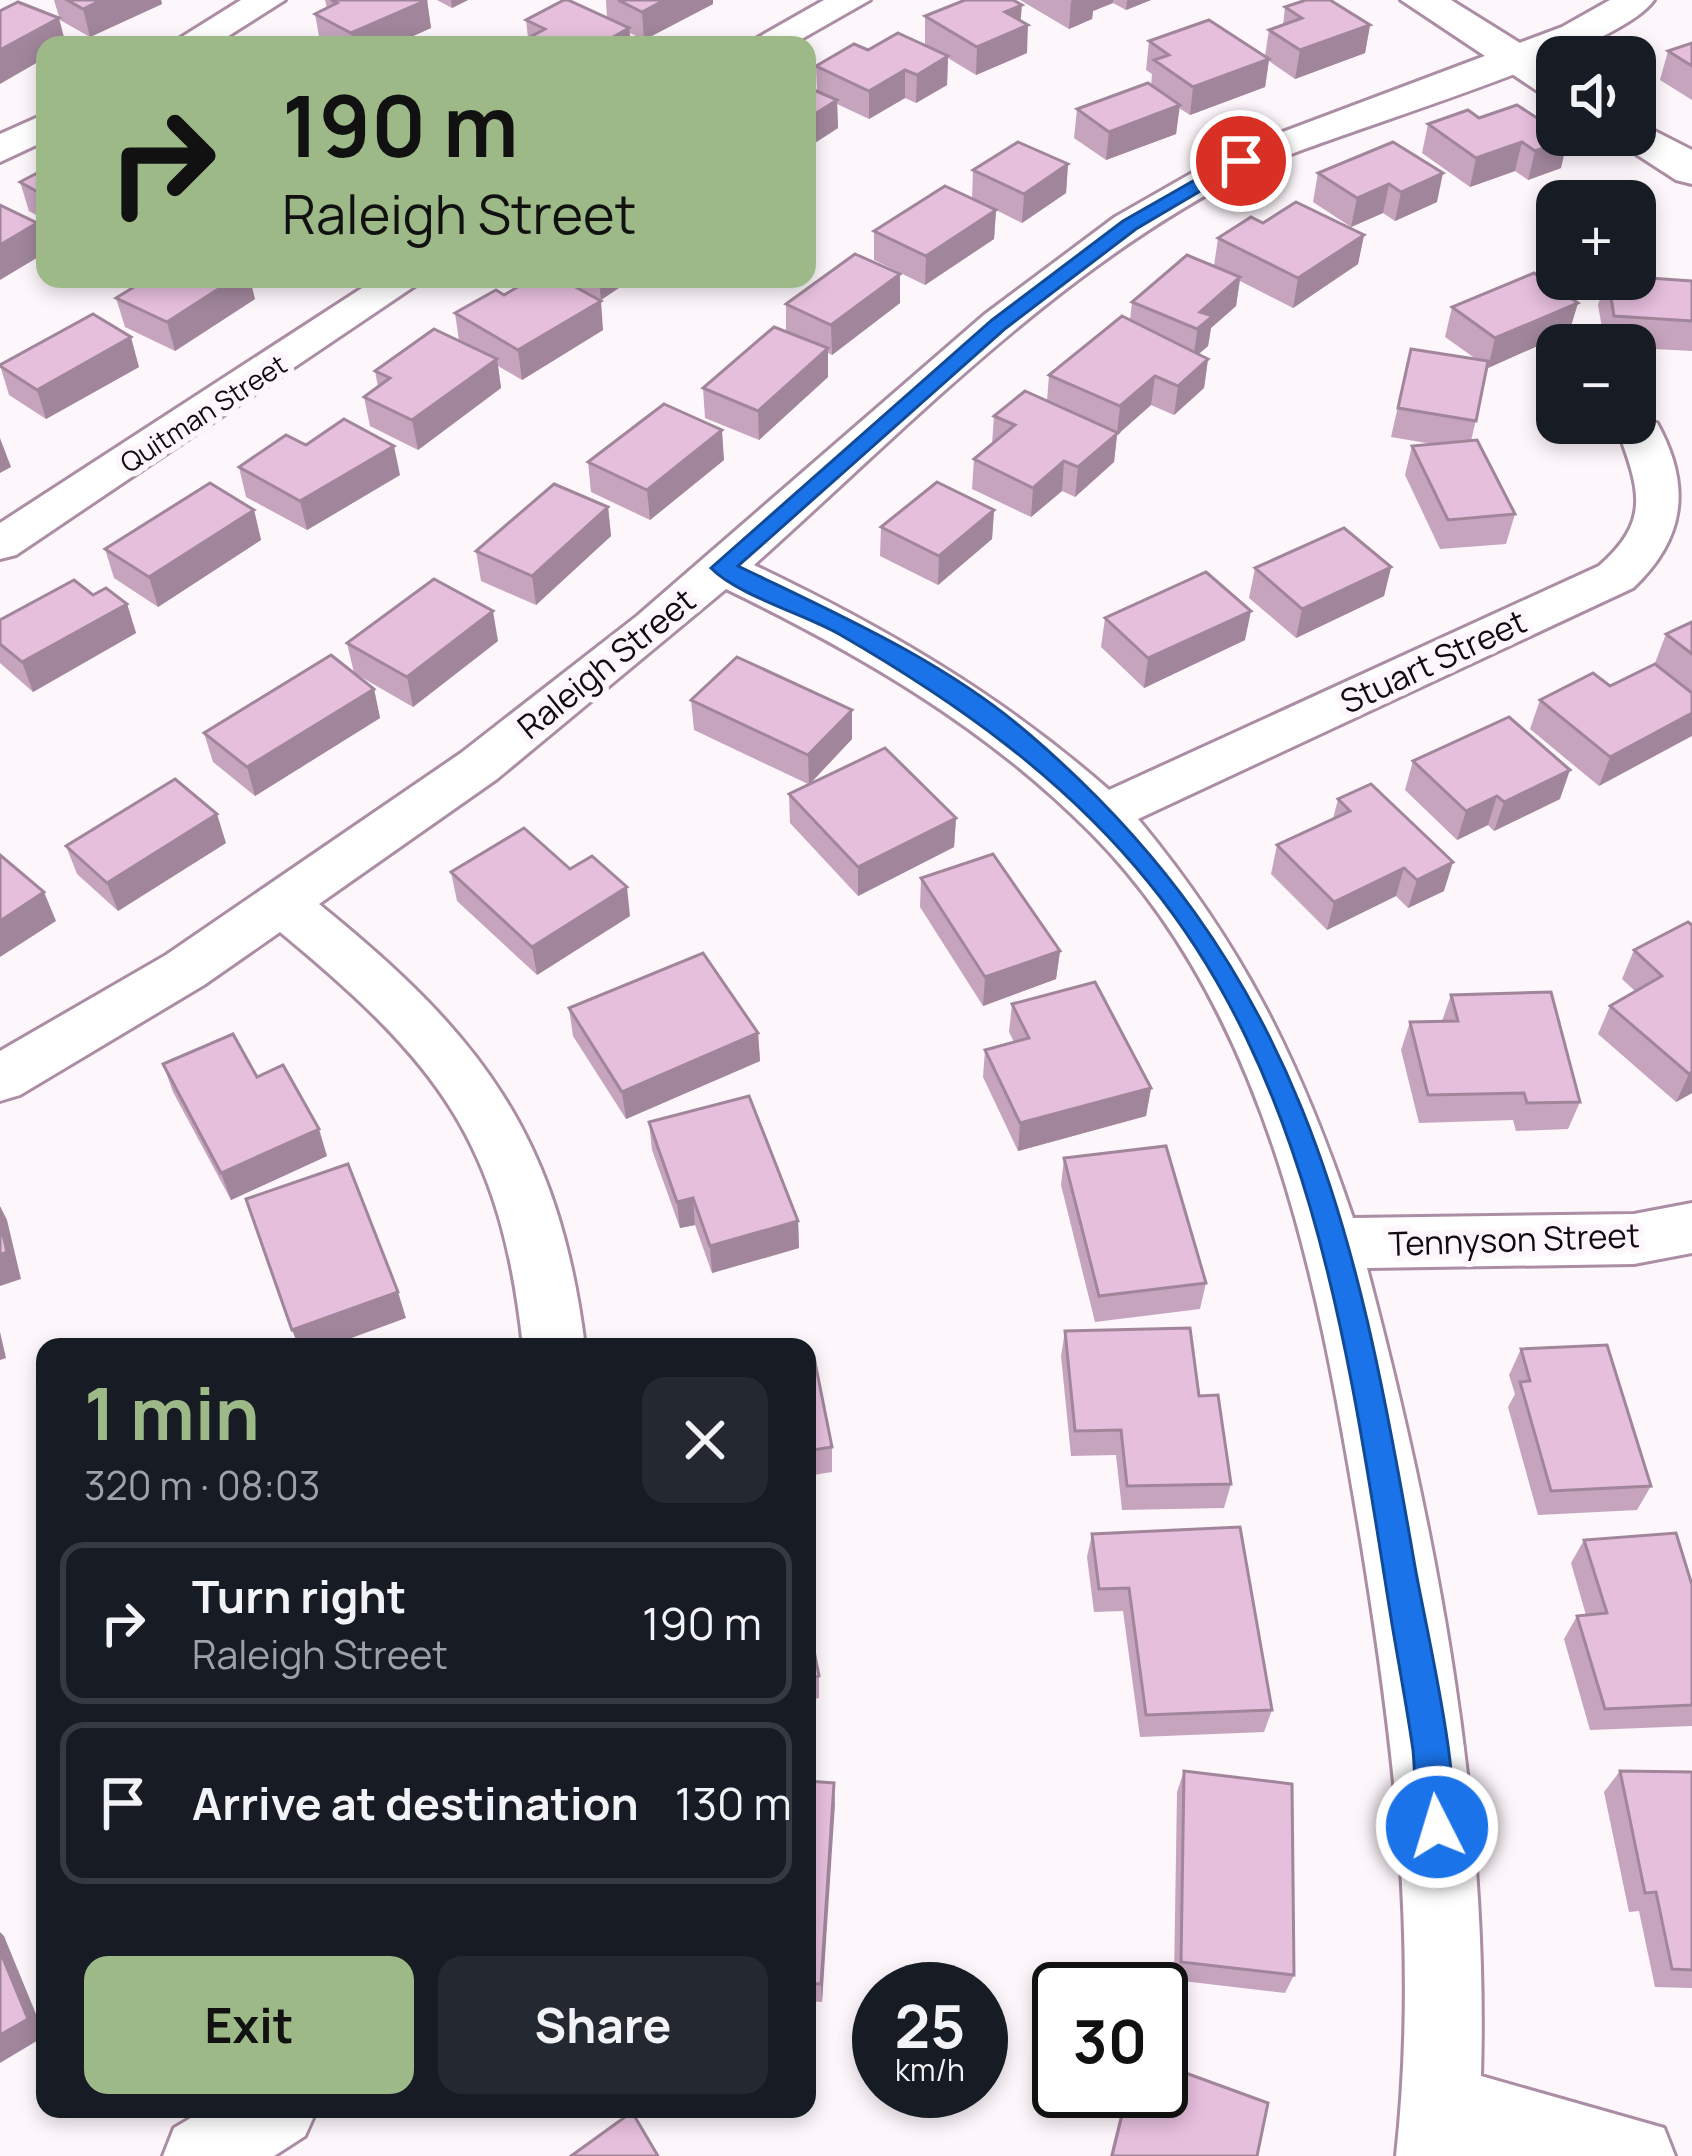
<!DOCTYPE html>
<meta charset="utf-8">
<style>
:root{--surface:#171b24;--page:#242831;--text:#f1f3f6;--muted:#9ea1a6;--line:#363941;--accent:#9eb988}
body{margin:0;font-family:Manrope,sans-serif;background:var(--page);color:var(--text);height:100vh;display:flex;flex-direction:column;font-size:45px;white-space:nowrap}
*{box-sizing:border-box;margin:0}
p{font-size:39px;color:var(--muted)}
.icon{flex:none;width:66px;height:66px;fill:none;stroke:currentColor;stroke-width:2;stroke-linecap:round;stroke-linejoin:round}
.map{position:relative;flex:1;overflow:hidden}
.sheet{position:absolute;left:36px;top:1338px;width:780px;height:780px;display:flex;flex-direction:column;background:var(--surface);border-radius:24px;box-shadow:0 6px 18px #0003}
.sheet>*{flex:none}
.banner{position:absolute;left:36px;top:36px;width:780px;height:252px;border-radius:24px;box-shadow:0 6px 18px #0003;background:#9eb988;color:#111;overflow:hidden}
.fabs{position:absolute;left:1536px;top:36px;display:grid;gap:24px}
.fabs a{display:grid;place-items:center;width:120px;height:120px;border-radius:24px;background:var(--surface);box-shadow:0 6px 18px #0003;font-size:60px}
.speed{position:absolute;left:852px;top:1962px;display:flex;gap:24px;font-size:60px;font-weight:700;text-align:center}
.speed>*{display:grid;place-content:center;width:156px;height:156px;border-radius:50%;background:var(--surface);box-shadow:0 6px 18px #0003;line-height:1}
.speed small{font-size:30px;font-weight:400}
.speed .limit{border:6px solid #111;border-radius:18px;background:#fff;color:#111}
.pin{position:absolute;display:grid;place-items:center;width:102px;height:102px;color:#fff;margin:-51px;border:6px solid #fff;border-radius:50%;box-shadow:0 3px 12px #0007}
.me{position:absolute;width:132px;margin:-66px;rotate:355deg;stroke-linejoin:round;filter:drop-shadow(0 0 9px #0008)}
.turn{display:flex;align-items:center;gap:42px;height:252px;padding:0 48px;font-size:54px}
.turn .icon{width:156px;height:156px;stroke-width:2.5}
.turn b{display:block;font-size:84px;line-height:102px}
.round{display:grid;place-items:center;flex:none;width:126px;height:126px;border-radius:24px;background:var(--page)}
.headline{display:flex;align-items:center;justify-content:space-between;height:204px;padding:0 48px}
h1{font-size:72px;font-weight:700;line-height:90px;color:var(--accent)}
.cta{display:flex;gap:24px;margin-top:auto;padding:24px 48px}
.cta a{flex:1;height:138px;border-radius:24px;background:var(--accent);color:#111;font-size:48px;font-weight:700;line-height:138px;text-align:center}
.cta a+a{background:var(--page);color:var(--text)}
ul{padding:0;list-style:none}
li{display:flex;align-items:center;gap:36px;height:162px;margin:0 24px 18px;padding:0 24px;border:6px solid var(--line);border-radius:24px}
li div{flex:1}
li b{display:block;font-size:45px}
li em{font-style:normal}
.map>svg:first-child{display:block}
.lines{fill:none;stroke-linecap:round;stroke-linejoin:round}
.street-casing{stroke:#ab8da4;stroke-width:6}
.primary-casing{stroke:#ab8da4;stroke-width:6}
.street{fill:#fff;fill-rule:evenodd}
.primary{fill:#fff;fill-rule:evenodd}
.wall{fill:#c6a4be}
.shaded-wall{fill:#a1869b}
.building{fill:#e6bfdd;stroke:#a1869b;stroke-width:3}
.route{fill:#1a73e8;stroke:#114b97;stroke-width:3}
.labels{text-anchor:middle;dominant-baseline:central;stroke-width:12;stroke-linejoin:round;paint-order:stroke}
.far-street-label{font-size:27px;fill:#130911;stroke:#fdf6fb}
.street-label{font-size:33px;fill:#130911;stroke:#fdf6fb}
</style>
<div class="map">
<svg width="1692" height="2156" viewBox="0 0 1692 2156">
<rect width="100%" height="100%" fill="#fdf6fb"/>
<g class="lines">
<defs>
<g id="street">
<path d="M241,0H285L214,45H169Z"/>
<path d="M824,0H870L791,45H745Z"/>
<path d="M1610,0H1654C1617,54 1329,133 1253,170C1063,264 910,425 754,565C884,627 1000,694 1109,790L1599,566C1650,521 1640,492 1619,433L1625,423H1657C1692,486 1685,539 1633,588L1138,819C1244,947 1300,1061 1353,1218L1634,1214L1692,1203V1253L1634,1264L1367,1268C1436,1528 1489,1806 1481,2076L1664,2128L1675,2156H1396C1419,1946 1394,1742 1360,1534C1320,1293 1271,1014 1091,833C986,727 860,654 726,589L497,779L319,904C481,1035 559,1136 585,1347H523C501,1140 437,1062 280,932L204,985L20,1095L0,1101V1051L166,955L461,753L637,616L984,315L1115,217L1227,153L1562,27Z"/>
<path d="M45,114V141L0,162V134Z"/>
<path d="M376,279H425L16,555L0,559V523Z"/>
<path d="M206,2109H317L305,2136L274,2156H163L174,2128Z"/>
</g>
<g id="primary">
<path d="M1401,0H1451L1557,66V98L1542,94Z"/>
<path d="M1635,121L1692,150V184L1676,180L1619,143L1614,135H1635Z"/>
</g>
</defs>
<use href="#street" class="street-casing"/>
<use href="#primary" class="primary-casing"/>
<use href="#street" class="street"/>
<use href="#primary" class="primary"/>
</g>
<g class="wall">
<path d="M54,0H161L162,4L90,37L60,20Z"/>
<path d="M325,0H427L431,28L393,45H326L320,42L315,14L327,8Z"/>
<path d="M437,0H468L452,8Z"/>
<path d="M606,0H713V4L644,40L630,33L631,45H515L528,38L526,20L607,18Z"/>
<path d="M1020,0H1151L1126,10L1113,3L1093,11L1092,19L1069,29Z"/>
<path d="M1285,7L1370,25L1365,53L1295,79L1269,61L1265,87L1190,115L1179,108L1176,134L1106,160L1074,138L1077,109L1151,86L1152,74L1146,70L1149,41L1265,56L1269,30L1283,25Z"/>
<path d="M925,16L1021,20L1027,53L976,75L948,58L947,85L916,103L905,98L869,119L837,104L838,128L807,148V87L817,91L816,66L868,50L932,49L925,44Z"/>
<path d="M1692,43V100L1660,80L1668,51Z"/>
<path d="M1517,105L1561,168L1528,180L1515,171L1470,187L1422,153L1428,124L1479,118Z"/>
<path d="M1393,142L1437,202L1395,221L1383,213L1351,227L1313,202L1318,173Z"/>
<path d="M1068,164L1066,193L1022,223L996,210L994,239L925,285L874,260V231L972,199L973,170Z"/>
<path d="M45,169V220L29,211L20,182Z"/>
<path d="M1263,223L1364,235L1358,264L1293,308L1240,281L1236,306L1211,328L1208,346L1198,354L1208,359L1204,388L1174,415L1151,405L1117,435L1114,462L1075,497L1062,491L1031,517L972,489L974,459L992,444L994,416L1047,401L1049,375L1130,320L1132,302L1214,266L1218,238Z"/>
<path d="M900,274V303L832,355L828,353V377L759,440L705,418L703,388L786,332V304Z"/>
<path d="M531,279H632L601,300L584,292L603,330L522,380L498,366L501,388L418,450L370,426L364,397L378,387L375,371L459,341L455,313L504,295Z"/>
<path d="M1606,279L1692,281V351L1635,348V345H1605L1598,305Z"/>
<path d="M116,298L255,299L175,351L125,327Z"/>
<path d="M1578,303L1569,332L1488,368L1471,441L1515,514L1506,544L1440,549L1405,475L1412,446L1432,444L1391,437L1411,349L1476,359L1445,337L1452,307Z"/>
<path d="M0,365L139,367L46,419L9,395Z"/>
<path d="M306,445L400,475L307,530L246,497L239,467Z"/>
<path d="M724,460L650,520L591,492L588,462Z"/>
<path d="M608,507L611,536L536,605L481,581L476,551Z"/>
<path d="M254,510L261,540L158,607L114,578L105,549Z"/>
<path d="M994,510L992,539L938,585L880,556L881,527Z"/>
<path d="M1391,567L1384,596L1296,638L1249,598L1255,568Z"/>
<path d="M93,595L127,604L136,633L33,692L0,663V620Z"/>
<path d="M1105,618L1245,640L1144,688L1101,647Z"/>
<path d="M1692,622V693L1655,663L1666,634Z"/>
<path d="M498,641L413,707L354,673L347,643Z"/>
<path d="M1655,664L1599,786L1530,729L1540,700L1610,686Z"/>
<path d="M374,689L380,718L255,796L213,762L204,733Z"/>
<path d="M691,700L852,710V739L809,784L956,818L954,847L858,896L790,823L789,794L808,784L694,730Z"/>
<path d="M1413,761L1560,799L1494,831L1488,825L1457,840L1405,790Z"/>
<path d="M1338,799L1444,891L1408,908L1396,896L1327,930L1271,874L1277,845L1333,819Z"/>
<path d="M226,843L118,911L77,874L66,846Z"/>
<path d="M570,869L630,916L537,975L457,901L451,872Z"/>
<path d="M921,878L1060,951L1056,979L983,1006L920,907Z"/>
<path d="M1692,925V1093L1676,1102L1598,1034L1610,1006L1635,991L1622,979L1634,950Z"/>
<path d="M1451,995L1580,1102L1568,1129L1516,1131L1513,1120L1419,1123L1401,1050L1410,1022L1442,1021Z"/>
<path d="M1012,1004L1151,1088L1146,1116L1018,1151L983,1077L985,1050L1014,1042L1009,1032Z"/>
<path d="M569,1008L758,1033L760,1061L626,1119L573,1036Z"/>
<path d="M163,1064L257,1077L327,1156L231,1200L173,1092Z"/>
<path d="M649,1122L798,1221L799,1248L712,1273L695,1225L680,1228L652,1150Z"/>
<path d="M1064,1158L1206,1283L1200,1309L1095,1322L1061,1185Z"/>
<path d="M1065,1331L1199,1396L1231,1484L1224,1508L1122,1510L1116,1455L1071,1456L1061,1356Z"/>
<path d="M1521,1349L1651,1486L1637,1510L1538,1515L1508,1407L1515,1394L1509,1375Z"/>
<path d="M807,1358L832,1447V1472L807,1476Z"/>
<path d="M1092,1534L1272,1710L1264,1732L1140,1737L1123,1611L1094,1612L1087,1557Z"/>
<path d="M1584,1540L1692,1585V1726L1590,1730L1564,1639L1577,1616L1586,1615L1571,1563Z"/>
<path d="M807,1615L819,1676V1698L807,1701Z"/>
<path d="M1184,1771L1294,1975L1285,1993L1174,1980L1177,1792Z"/>
<path d="M1620,1771L1692,1772V1988L1655,1987L1639,1911L1629,1912L1604,1792Z"/>
<path d="M807,1781L834,1783L822,2002L807,2001Z"/>
<path d="M1126,2091H1161L1257,2156H1110Z"/>
</g>
<g class="shaded-wall">
<path d="M102,0H161L162,4L90,37L83,9Z"/>
<path d="M427,0L431,28L393,45H353L351,33Z"/>
<path d="M451,0H468L452,8Z"/>
<path d="M665,0H713V4L644,40L642,12Z"/>
<path d="M1073,0H1113V3L1093,11L1092,19L1069,29L1071,1Z"/>
<path d="M1127,0H1151L1126,10Z"/>
<path d="M1022,5L1020,28L1028,25L1027,53L976,75L977,47L1005,12Z"/>
<path d="M59,18L66,45H45V58L0,84V50Z"/>
<path d="M1370,25L1365,53L1295,79L1300,50Z"/>
<path d="M629,28L631,45H599Z"/>
<path d="M948,56L947,85L916,103L917,75Z"/>
<path d="M1269,59L1265,87L1190,115L1193,87Z"/>
<path d="M905,70V98L869,119V91Z"/>
<path d="M837,100L838,128L807,148V119Z"/>
<path d="M1180,105L1176,134L1106,160L1109,132Z"/>
<path d="M1568,139L1561,168L1528,180L1535,151Z"/>
<path d="M1522,142L1515,171L1470,187L1476,158Z"/>
<path d="M1068,164L1066,193L1022,223L1024,194Z"/>
<path d="M1443,173L1437,202L1395,221L1401,192Z"/>
<path d="M1389,184L1383,213L1351,227L1357,198Z"/>
<path d="M996,210L994,239L925,285L926,256Z"/>
<path d="M37,223L45,253L0,280V245Z"/>
<path d="M1364,235L1358,264L1293,308L1298,278Z"/>
<path d="M900,274V303L832,355L831,325Z"/>
<path d="M1240,277L1236,306L1211,328L1208,346L1193,359L1200,312Z"/>
<path d="M234,279H250L255,299L175,351L167,322Z"/>
<path d="M599,279H632L601,300Z"/>
<path d="M601,301L603,330L522,380L518,350Z"/>
<path d="M1578,303L1569,332L1488,368L1495,338Z"/>
<path d="M131,337L139,367L46,419L37,390Z"/>
<path d="M828,348V377L759,440L758,411Z"/>
<path d="M497,359L501,388L418,450L412,420Z"/>
<path d="M1208,359L1204,388L1174,415L1178,386Z"/>
<path d="M1155,376L1151,405L1117,435L1114,462L1075,497L1078,467L1117,433L1120,406Z"/>
<path d="M722,430L724,460L650,520L647,490Z"/>
<path d="M0,438L11,467L0,473Z"/>
<path d="M394,446L400,475L307,530L300,501Z"/>
<path d="M1064,461L1062,491L1031,517L1033,488Z"/>
<path d="M608,507L611,536L536,605L532,576Z"/>
<path d="M254,510L261,540L158,607L149,577Z"/>
<path d="M994,510L992,539L938,585L939,556Z"/>
<path d="M1391,567L1384,596L1296,638L1302,609Z"/>
<path d="M127,604L136,633L33,692L22,662Z"/>
<path d="M493,611L498,641L413,707L407,677Z"/>
<path d="M1251,611L1245,640L1144,688L1148,658Z"/>
<path d="M374,689L380,718L255,796L247,767Z"/>
<path d="M852,710V739L809,785L808,755Z"/>
<path d="M1692,713V736L1599,786L1610,757Z"/>
<path d="M1570,770L1560,799L1494,831L1504,802Z"/>
<path d="M1497,796L1488,825L1457,840L1466,811Z"/>
<path d="M217,814L226,843L118,911L107,883Z"/>
<path d="M956,818L954,847L858,896V867Z"/>
<path d="M1453,862L1444,891L1408,908L1417,880Z"/>
<path d="M1404,868L1396,896L1327,930L1334,902Z"/>
<path d="M627,887L630,916L537,975L532,947Z"/>
<path d="M44,892L56,921L0,957V921Z"/>
<path d="M1060,951L1056,979L983,1006L985,977Z"/>
<path d="M758,1033L760,1061L626,1119L622,1092Z"/>
<path d="M1692,1072V1093L1676,1102L1689,1074Z"/>
<path d="M1151,1088L1146,1116L1018,1151L1020,1123Z"/>
<path d="M319,1129L327,1156L231,1200L221,1173Z"/>
<path d="M693,1198L695,1225L680,1228L677,1202Z"/>
<path d="M0,1206L7,1220L21,1279L0,1286Z"/>
<path d="M798,1221L799,1248L712,1273L710,1246Z"/>
<path d="M398,1292L406,1318L327,1347H299L292,1330Z"/>
<path d="M0,1332L6,1358L0,1360Z"/>
<path d="M834,1783L835,1804L822,2002L821,1984Z"/>
<path d="M0,1932L4,1936L45,2036L0,2063Z"/>
</g>
<g class="building">
<path d="M67,0H102L83,9Z"/>
<path d="M331,0H427L351,33L315,14L337,3Z"/>
<path d="M564,0H568L629,28L599,45H515L545,29L526,20Z"/>
<path d="M618,0H665L642,12Z"/>
<path d="M965,0H1013L1022,5L1005,12L1028,25L977,47L925,16Z"/>
<path d="M1306,0H1330L1370,25L1300,50L1269,30L1302,18L1285,7Z"/>
<path d="M18,2L59,18L0,50V11Z"/>
<path d="M1209,20L1269,59L1193,87L1154,60L1169,55L1149,41Z"/>
<path d="M898,33L948,56L917,75L905,70L869,91L816,66L854,44L868,50Z"/>
<path d="M288,38L305,45H276Z"/>
<path d="M1692,43V66L1668,51Z"/>
<path d="M1148,83L1180,105L1109,132L1077,109Z"/>
<path d="M807,87L837,100L807,119Z"/>
<path d="M1517,105L1557,131V135H1563L1568,139L1535,151L1522,142L1476,158L1428,124L1468,110L1479,118Z"/>
<path d="M1018,142L1068,164L1024,194L973,170Z"/>
<path d="M1393,142L1443,173L1401,192L1389,184L1357,198L1318,173Z"/>
<path d="M45,169V196L20,182Z"/>
<path d="M945,186L996,210L926,256L874,231Z"/>
<path d="M1296,202L1364,235L1298,278L1218,238L1251,217L1263,223Z"/>
<path d="M0,205L37,223L0,245Z"/>
<path d="M855,254L900,274L831,325L786,304Z"/>
<path d="M1187,255L1240,277L1200,312L1213,316L1197,329L1132,302Z"/>
<path d="M1534,273L1578,303L1495,338L1452,307Z"/>
<path d="M1635,277L1692,281V321L1614,316L1608,279H1635Z"/>
<path d="M147,279H234L167,322L116,298Z"/>
<path d="M531,279H561L601,301L518,350L455,313L496,290L504,295Z"/>
<path d="M93,314L131,337L37,390L0,366V365Z"/>
<path d="M1122,316L1208,359L1178,386L1155,376L1120,406L1049,375Z"/>
<path d="M774,327L828,348L758,411L703,388Z"/>
<path d="M434,329L497,359L412,420L364,397L390,378L375,371Z"/>
<path d="M1411,349L1488,361L1476,421L1398,408Z"/>
<path d="M1025,391L1118,433L1078,467L1064,461L1033,488L974,459L1015,425L994,416Z"/>
<path d="M664,404L722,430L647,490L588,462Z"/>
<path d="M344,419L394,446L300,501L239,467L286,435L306,445Z"/>
<path d="M1477,440L1515,514L1448,520L1412,446Z"/>
<path d="M937,482L994,510L939,556L881,527Z"/>
<path d="M210,483L254,510L149,577L105,549Z"/>
<path d="M554,484L608,507L532,576L476,551Z"/>
<path d="M1344,528L1391,567L1302,609L1255,568Z"/>
<path d="M1206,572L1251,611L1148,658L1105,618Z"/>
<path d="M434,579L493,611L407,677L347,643Z"/>
<path d="M74,580L93,595L106,588L127,604L22,662L0,644V620Z"/>
<path d="M1692,622V654L1666,634Z"/>
<path d="M331,655L374,689L247,767L204,733Z"/>
<path d="M737,657L852,710L808,755L691,700Z"/>
<path d="M1655,664L1692,693V713L1610,757L1540,700L1593,673L1610,686Z"/>
<path d="M1509,717L1570,770L1504,802L1497,796L1466,811L1413,761Z"/>
<path d="M885,748L956,818L858,867L789,794Z"/>
<path d="M175,779L217,814L107,883L66,846Z"/>
<path d="M1371,784L1453,862L1417,880L1404,868L1334,902L1277,845L1350,811L1338,799Z"/>
<path d="M524,828L570,869L592,856L627,887L532,947L451,872Z"/>
<path d="M993,854L1060,951L985,977L921,878Z"/>
<path d="M0,855L44,892L0,921Z"/>
<path d="M1688,922L1692,925V1072L1689,1074L1610,1006L1662,976L1634,950Z"/>
<path d="M703,953L758,1033L622,1092L569,1008Z"/>
<path d="M1095,982L1151,1088L1020,1123L985,1050L1029,1038L1012,1004Z"/>
<path d="M1551,992L1580,1102L1527,1103L1524,1093L1428,1095L1410,1022L1458,1021L1451,995Z"/>
<path d="M233,1034L257,1077L283,1065L319,1129L221,1173L163,1064Z"/>
<path d="M749,1096L798,1221L710,1246L693,1198L677,1202L649,1122Z"/>
<path d="M1166,1146L1206,1283L1099,1296L1064,1158Z"/>
<path d="M348,1164L398,1292L292,1330L246,1199Z"/>
<path d="M0,1222L7,1252L0,1255Z"/>
<path d="M1190,1328L1199,1396L1218,1395L1231,1484L1127,1486L1121,1430L1075,1431L1065,1331Z"/>
<path d="M1607,1345L1651,1486L1551,1491L1520,1382L1530,1381L1521,1349Z"/>
<path d="M814,1357L832,1447L807,1451V1358Z"/>
<path d="M1240,1527L1272,1710L1146,1715L1129,1588L1099,1589L1092,1534Z"/>
<path d="M1676,1533L1692,1585V1705L1605,1709L1577,1616L1607,1613L1584,1540Z"/>
<path d="M807,1615L819,1676L807,1679Z"/>
<path d="M1184,1771L1292,1784L1294,1975L1181,1962Z"/>
<path d="M1620,1771L1692,1772V1970L1672,1969L1656,1892L1645,1893Z"/>
<path d="M807,1781L834,1783L821,1984L807,1983Z"/>
<path d="M0,1951L28,2019L0,2035Z"/>
<path d="M1161,2064L1268,2103L1257,2156H1112L1128,2091H1161Z"/>
<path d="M632,2112L658,2156H571Z"/>
</g>
<path class="route" d="M1235,157L1251,161L1136,229L1006,328L738,566C837,614 945,661 1029,734C1301,967 1356,1224 1414,1561C1423,1616 1467,1797 1449,1839L1437,1844L1425,1839C1413,1812 1416,1779 1413,1750C1407,1708 1399,1666 1392,1624C1351,1370 1317,1089 1149,883C1064,778 955,701 839,634C804,614 737,595 711,568L992,320L1123,221Z"/>
<g class="labels">
<g class="far-street-label">
<text transform="translate(203 413) rotate(-33)">Quitman Street</text>
</g>
<g class="street-label">
<text transform="translate(1433 661) rotate(-25)">Stuart Street</text>
<text transform="translate(606 663) rotate(-39)">Raleigh Street</text>
<text transform="translate(1514 1239) rotate(-2)">Tennyson Street</text>
</g>
</g>
</svg>
<div class="fabs">
<a><svg class="icon" aria-label="sound" viewBox="0 0 24 24"><path d="M4 9h4l5-4v14l-5-4H4zM17 9q2 3 0 6"/></svg></a>
<a>+</a>
<a>−</a>
</div>
<div class="speed"><div>25<small>km/h</small></div><div class="limit">30</div></div>
<div class="pin" style="left:1241px;top:161px;background:#d93025"><svg class="icon" aria-label="arrive" viewBox="0 0 24 24"><path d="M6 21V4h12l-3 4 3 4H6"/></svg></div>
<svg class="me" style="left:1437px;top:1827px" viewBox="-20 -20 40 40"><circle r="17" fill="#1a73e8" stroke="#fff" stroke-width="3"/><path d="M0-11L8 9 0 5-8 9z" fill="#fff"/></svg>
<div class="banner">
<div class="turn"><svg class="icon" aria-label="right" viewBox="0 0 24 24"><path d="M7 20v-9h11M14 6l5 5-5 5"/></svg><div><b>190 m</b>Raleigh Street</div></div>
</div>
<section class="sheet">
<div class="headline"><div><h1>1 min</h1><p>320 m · 08:03</p></div><a class="round"><svg class="icon" aria-label="close" viewBox="0 0 24 24"><path d="M6 6l12 12M18 6L6 18"/></svg></a></div>
<ul>
<li><svg class="icon" aria-label="right" viewBox="0 0 24 24"><path d="M7 20v-9h11M14 6l5 5-5 5"/></svg><div><b>Turn right</b><p>Raleigh Street</p></div><em>190 m</em></li>
<li><svg class="icon" aria-label="arrive" viewBox="0 0 24 24"><path d="M6 21V4h12l-3 4 3 4H6"/></svg><div><b>Arrive at destination</b></div><em>130 m</em></li>
</ul>
<div class="cta"><a>Exit</a><a>Share</a></div>
</section>
</div>
